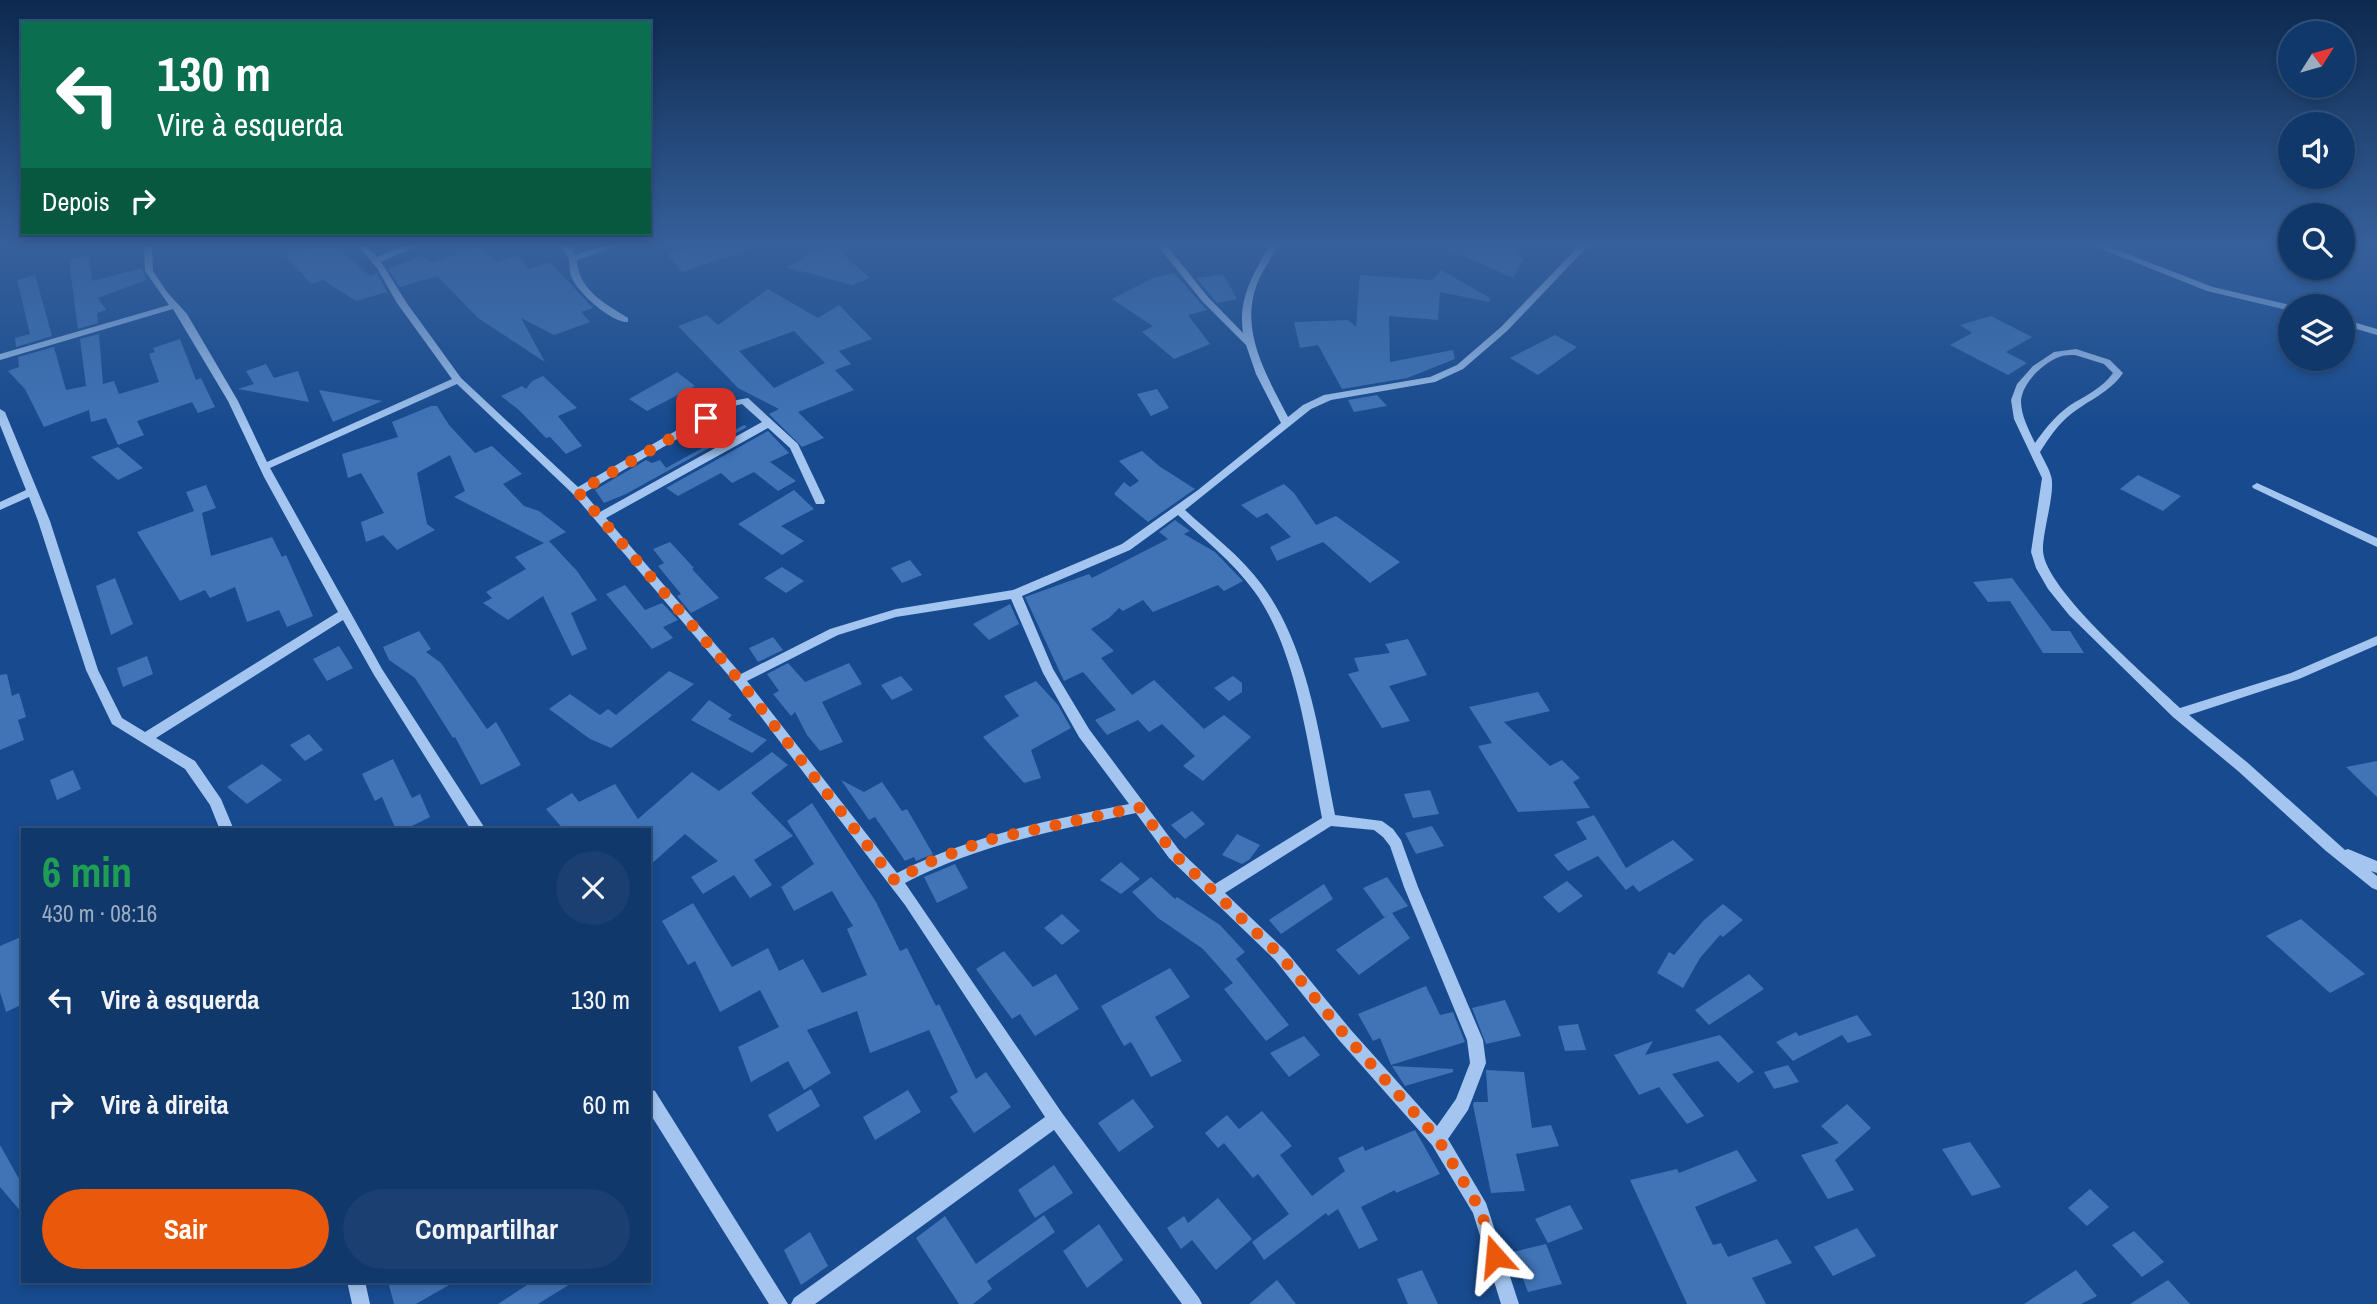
<!DOCTYPE html>
<html lang="pt">
<meta charset="utf-8">
<style>
:root{--surface:#11386a;--page:#1a3f70;--text:#f1f3f6;--muted:#9cacc1;--line:#30527e;--accent:#ea580c}
body{margin:0;font-family:"Archivo Narrow",sans-serif;background:var(--page);color:var(--text);height:100vh;display:flex;flex-direction:column;font-size:26px;white-space:nowrap}
*{box-sizing:border-box;margin:0}
p{font-size:23px;color:var(--muted)}
.icon{flex:none;width:38px;height:38px;fill:none;stroke:currentColor;stroke-width:2;stroke-linecap:round;stroke-linejoin:round}
.map{position:relative;flex:1;overflow:hidden}
.side{position:absolute;left:21px;top:828px;width:630px;height:455px;display:flex;flex-direction:column;background:var(--surface);border-radius:0px;box-shadow:0 4px 10px #0003,0 0 0 2px var(--line)}
.side>*{flex:none}
.banner{position:absolute;left:21px;top:21px;width:630px;height:214px;border-radius:0px;box-shadow:0 4px 10px #0003,0 0 0 2px var(--line);background:#0b6e4f;color:#fff;overflow:hidden}
.needle{width:46px;rotate:53deg}
.controls{position:absolute;left:2278px;top:21px;display:grid;gap:14px}
.controls a{display:grid;place-items:center;width:77px;height:77px;border-radius:50%;background:var(--surface);box-shadow:0 4px 10px #0003,0 0 0 2px var(--line);font-size:35px}
.pin{position:absolute;display:grid;place-items:center;width:60px;height:60px;color:#fff;margin:-30px;border-radius:14px;box-shadow:0 4px 10px #0006}
.me{position:absolute;width:77px;margin:-38px;rotate:342deg;stroke-linejoin:round;filter:drop-shadow(0 0 5px #0008)}
.turn{display:flex;align-items:center;gap:24px;height:147px;padding:0 21px;font-size:32px}
.turn .icon{width:91px;height:91px;stroke-width:2.5}
.turn b{display:block;font-size:49px;line-height:60px}
.then{display:flex;align-items:center;height:66px;padding:0 21px;background:#0003;gap:14px;font-size:26px}
.round{display:grid;place-items:center;flex:none;width:74px;height:74px;border-radius:37px;background:var(--page)}
.headline{display:flex;align-items:center;justify-content:space-between;height:119px;padding:0 21px}
h1{font-size:42px;font-weight:700;line-height:52px;color:#1e9e55}
.button{display:flex;gap:14px;margin-top:auto;padding:14px 21px}
.button a{flex:1;height:80px;border-radius:42px;background:var(--accent);color:#fff;font-size:28px;font-weight:700;line-height:80px;text-align:center}
.button a+a{background:var(--page);color:var(--text)}
ul{padding:0;list-style:none}
li{display:flex;align-items:center;gap:21px;height:105px;padding:0 21px}
li div{flex:1}
li b{display:block;font-size:26px}
li em{font-style:normal}
.map>svg:first-child{display:block}
.building{fill:#4074b7;fill-rule:evenodd}
.lines{fill:none;stroke-linecap:round;stroke-linejoin:round}
.minor{fill:#a3c5ef;fill-rule:evenodd}
.route{stroke:#ea580c;stroke-width:12;stroke-dasharray:0 21.6}
</style>
<div class="map">
<svg width="2377" height="1304" viewBox="0 0 2377 1304">
<rect width="100%" height="100%" fill="#174a8e"/>
<g class="building">
<path d="M315,246H337L370,276L377,273L387,292L356,301L323,280L311,284L286,256Z"/>
<path d="M480,246L496,262L519,255L529,269L550,262L593,308L581,312L590,322L554,335L521,318L545,362L478,318L437,276L400,287L388,269L422,256L431,263Z"/>
<path d="M694,246H747L748,250L682,272L667,254Z"/>
<path d="M828,246H834L870,278L852,285L786,267Z"/>
<path d="M1441,246H1518L1514,255L1524,258L1513,278Z"/>
<path d="M88,255L92,281L142,268L146,280L98,298L106,310L97,313L98,323L78,329L69,260Z"/>
<path d="M1441,270L1490,298L1489,302L1440,292L1438,320L1389,316L1390,362L1453,350L1455,359L1407,378L1342,389L1318,345L1300,348L1294,322L1348,320L1356,327L1360,275L1432,280Z"/>
<path d="M1174,273L1207,310L1188,315L1210,344L1174,359L1142,332L1153,326L1112,299L1153,278Z"/>
<path d="M1223,274L1237,299L1217,303L1196,278Z"/>
<path d="M35,275L52,336L16,347L15,338L30,334L17,280Z"/>
<path d="M768,289L818,318L839,305L872,339L839,351L851,364L835,370L854,390L798,412L824,438L802,447L769,414L779,409L738,388L678,326L707,315L718,325ZM794,331L825,363L774,388L739,351Z"/>
<path d="M1991,316L2032,337L2006,352L2027,363L2008,375L1950,345L1972,333L1960,325Z"/>
<path d="M99,334L103,384L114,381L119,394L159,382L149,354L155,352L153,348L180,339L196,380L201,378L215,407L198,413L192,402L137,421L144,435L118,445L106,418L91,422L89,410L44,427L25,389L8,371L19,367L18,357L54,347L66,390L86,386L80,339Z"/>
<path d="M1555,335L1577,347L1538,375L1510,358Z"/>
<path d="M266,364L274,378L298,371L309,402L238,389L254,384L246,371Z"/>
<path d="M677,372L695,386L647,411L629,399Z"/>
<path d="M543,376L577,408L558,416L582,446L566,454L550,437L546,438L519,410L501,396L522,386L526,389L532,381Z"/>
<path d="M1157,389L1169,408L1151,416L1137,394Z"/>
<path d="M319,390L382,401L333,422Z"/>
<path d="M1377,395L1387,406L1354,412L1348,400Z"/>
<path d="M431,406H437L449,425L475,453L492,446L522,474L503,484L524,506L539,511L566,532L549,541L577,571L597,600L571,613L587,649L572,656L543,596L508,620L483,603L492,598L486,592L526,569L515,557L544,543L454,497L465,491L450,455L417,473L427,524L435,530L397,550L383,535L366,542L361,522L384,513L361,473L348,478L342,454L398,437L392,422Z"/>
<path d="M744,425L747,427L626,494L604,503L595,490L646,460L652,463L660,460L666,468Z"/>
<path d="M768,431L789,453L770,462L796,481L778,491L754,472L732,483L721,473L678,496L666,488Z"/>
<path d="M118,447L143,468L118,480L91,457Z"/>
<path d="M1142,451L1159,466L1195,489L1148,522L1114,494L1124,482L1130,487L1139,481L1119,461Z"/>
<path d="M2138,475L2181,496L2163,511L2120,489Z"/>
<path d="M1284,484L1294,493L1316,525L1336,516L1400,562L1370,583L1323,542L1277,561L1270,547L1291,537L1267,513L1257,518L1241,505Z"/>
<path d="M206,485L216,508L202,513L211,556L272,537L282,557L286,555L313,616L287,627L279,610L247,622L235,587L210,598L205,590L180,601L137,532L194,511L186,492Z"/>
<path d="M794,490L814,509L781,526L804,541L782,555L738,524Z"/>
<path d="M1175,520L1190,531L1184,534L1215,552L1243,581L1224,591L1218,585L1153,612L1143,600L1123,611L1119,608L1109,618L1091,629L1114,651L1101,658L1132,695L1154,680L1204,729L1224,715L1251,737L1203,781L1183,766L1195,756L1162,724L1149,732L1138,720L1107,735L1095,720L1116,710L1083,672L1064,681L1025,597L1089,574L1092,578L1168,539L1159,532Z"/>
<path d="M670,542L694,568L692,569L719,598L691,613L677,596L681,594L658,566L664,563L653,549Z"/>
<path d="M910,560L922,575L902,583L891,568Z"/>
<path d="M782,567L804,581L786,593L764,578Z"/>
<path d="M115,578L133,624L111,635L96,586Z"/>
<path d="M2012,578L2052,631H2070L2084,653H2043L2010,601L1988,602L1973,582Z"/>
<path d="M625,585L645,610L662,603L666,607L678,620L663,627L673,638L652,649L606,594Z"/>
<path d="M1010,604L1019,624L989,640L973,624Z"/>
<path d="M419,631L431,649L426,652L441,663L487,729L496,722L521,765L481,785L455,737L453,738L415,678L389,660L383,647Z"/>
<path d="M773,637L783,650L758,662L749,648Z"/>
<path d="M1408,639L1427,675L1389,686L1410,721L1382,728L1348,674L1359,671L1354,658L1390,653L1385,644Z"/>
<path d="M339,646L353,668L327,681L313,659Z"/>
<path d="M147,656L153,674L123,687L117,668Z"/>
<path d="M788,663L805,682L849,663L862,684L822,702L843,742L820,751L807,735L795,712L791,716L773,694L779,691L767,674Z"/>
<path d="M669,671L694,684L611,748L590,739L549,709L570,694L600,715L608,709L616,715Z"/>
<path d="M7,674L12,696L19,693L26,717L18,720L24,740L0,750V675Z"/>
<path d="M901,676L913,690L892,700L881,685Z"/>
<path d="M1233,676L1242,683V692L1229,701L1214,688Z"/>
<path d="M1036,681L1058,705L1071,728L1031,750L1041,778L1024,783L983,737L1019,716L1004,696Z"/>
<path d="M1538,692L1550,711L1504,722L1550,766L1562,760L1580,778L1573,782L1590,808L1518,812L1478,746L1492,743L1469,707Z"/>
<path d="M709,700L732,715L728,719L767,740L752,753L691,720Z"/>
<path d="M309,734L323,750L305,761L290,745Z"/>
<path d="M772,752L788,765L751,793L793,836L754,860L772,885L750,898L734,875L703,894L691,877L718,861L685,834L649,866V830H564L546,809L572,793L579,802L615,784L638,819L692,772L719,791Z"/>
<path d="M393,759L412,798L420,794L430,817L404,830H396L382,797L375,801L362,774Z"/>
<path d="M2377,761V797L2346,767Z"/>
<path d="M262,764L282,780L247,804L227,787Z"/>
<path d="M73,770L81,789L57,800L50,780Z"/>
<path d="M841,780L864,792L882,782L902,811L907,809L933,854L916,861L914,857L905,861L875,817L869,820Z"/>
<path d="M1430,790L1439,814L1413,818L1404,794Z"/>
<path d="M812,803L876,902L900,951L907,948L936,1006L939,1004L976,1079L986,1072L1011,1107L974,1133L950,1097L958,1092L929,1030L870,1053L857,1011L807,1030L831,1073L804,1090L788,1061L751,1082L738,1047L779,1027L760,990L720,1012L695,961L688,965L662,921L693,903L732,967L768,948L779,971L803,959L822,993L867,975L847,929L853,926L832,891L794,911L781,887L814,864L787,821Z"/>
<path d="M1192,811L1205,824L1185,839L1171,825Z"/>
<path d="M1594,815L1626,868L1673,840L1694,860L1639,892L1633,885L1626,890L1598,856L1568,871L1554,855L1587,839L1576,822Z"/>
<path d="M1432,826L1444,846L1416,854L1405,833Z"/>
<path d="M1237,834L1260,845L1250,859L1242,864L1222,855Z"/>
<path d="M1121,862L1140,879L1121,894L1100,880Z"/>
<path d="M955,864L968,888L937,903L924,877Z"/>
<path d="M1151,877L1175,899L1177,897L1220,925L1245,952L1236,959L1289,1025L1266,1041L1224,989L1233,983L1203,949L1158,918L1132,892Z"/>
<path d="M1387,877L1408,906L1392,913L1410,938L1359,975L1336,950L1388,915L1384,917L1363,888Z"/>
<path d="M1567,881L1583,896L1559,913L1543,897Z"/>
<path d="M1324,884L1333,899L1281,934L1269,920Z"/>
<path d="M1723,904L1743,920L1723,937L1720,935L1700,958L1683,988L1657,973L1669,952L1674,955L1704,920Z"/>
<path d="M1062,914L1080,931L1062,945L1044,928Z"/>
<path d="M2301,919L2365,974L2330,993L2266,936Z"/>
<path d="M23,936V1004L6,1012L0,992V946Z"/>
<path d="M1004,951L1033,987L1056,974L1079,1009L1035,1036L1020,1014L1012,1019L976,969Z"/>
<path d="M1170,968L1190,997L1155,1017L1182,1061L1151,1077L1131,1042L1124,1046L1101,1006Z"/>
<path d="M1749,974L1764,989L1709,1025L1695,1010Z"/>
<path d="M1426,986L1440,1015L1453,1012L1465,1042L1391,1065L1380,1038L1373,1041L1358,1014Z"/>
<path d="M1505,1000L1521,1036L1486,1044L1472,1008Z"/>
<path d="M1857,1015L1872,1035L1848,1043L1842,1035L1793,1061L1776,1042L1796,1032L1799,1036Z"/>
<path d="M1578,1024L1586,1050L1565,1051L1558,1026Z"/>
<path d="M1720,1035L1754,1072L1738,1083L1718,1061L1672,1074L1704,1116L1687,1124L1659,1087L1639,1095L1614,1055L1653,1041L1645,1055Z"/>
<path d="M1304,1036L1320,1055L1289,1077L1270,1053Z"/>
<path d="M1788,1065L1799,1082L1774,1089L1764,1072Z"/>
<path d="M1392,1066L1453,1069V1072L1405,1086Z"/>
<path d="M1486,1070L1524,1072L1532,1128L1551,1125L1559,1146L1516,1154L1525,1191L1491,1193L1473,1105L1474,1102H1488Z"/>
<path d="M811,1089L820,1106L777,1132L768,1115Z"/>
<path d="M908,1090L921,1112L875,1140L863,1117Z"/>
<path d="M1133,1099L1154,1127L1119,1152L1098,1123Z"/>
<path d="M1847,1104L1871,1128L1835,1160L1854,1190L1828,1199L1801,1155L1839,1143L1821,1126Z"/>
<path d="M1262,1111L1292,1146L1280,1155L1312,1196L1345,1171L1338,1158L1363,1146L1365,1151L1415,1130L1440,1174L1396,1193L1395,1190L1361,1207L1378,1240L1359,1249L1338,1209L1328,1216L1326,1213L1264,1260L1252,1242L1289,1214L1258,1174L1253,1178L1224,1143L1218,1148L1205,1133L1227,1115L1239,1129Z"/>
<path d="M1970,1142L2001,1187L1972,1196L1942,1149Z"/>
<path d="M0,1145L23,1186V1214L0,1187Z"/>
<path d="M1737,1150L1757,1181L1695,1207L1713,1245L1721,1243L1728,1257L1777,1239L1792,1263L1752,1278L1766,1304H1687L1630,1180L1677,1169L1679,1173Z"/>
<path d="M1054,1165L1073,1193L1035,1218L1018,1190Z"/>
<path d="M2090,1189L2109,1207L2087,1226L2068,1208Z"/>
<path d="M1218,1198L1252,1239L1216,1270L1192,1240L1181,1249L1167,1228L1184,1216L1188,1223Z"/>
<path d="M1570,1205L1583,1229L1548,1243L1535,1219Z"/>
<path d="M1044,1215L1055,1232L987,1281L992,1289L973,1304H959L916,1238L945,1216L976,1264Z"/>
<path d="M1099,1224L1123,1260L1087,1288L1063,1251Z"/>
<path d="M1857,1228L1876,1256L1833,1276L1814,1247Z"/>
<path d="M2134,1231L2164,1262L2142,1277L2112,1245Z"/>
<path d="M810,1232L828,1266L801,1285L784,1250Z"/>
<path d="M1546,1244L1562,1284L1528,1292L1513,1252Z"/>
<path d="M1422,1270L1438,1304H1408L1397,1279Z"/>
<path d="M2076,1270L2097,1296L2081,1304H2024Z"/>
<path d="M1277,1280L1296,1304H1249Z"/>
<path d="M2168,1280L2190,1304H2130Z"/>
<path d="M388,1281H456L416,1304H394Z"/>
<path d="M533,1281H575L538,1304H498Z"/>
</g>
<g class="lines">
<g class="minor">
<path d="M144,246H152L153,271L167,292L187,314L238,401L267,462L452,379L397,303L377,268L358,246H367L377,257L404,246H417L381,262L406,302L461,378L578,487L726,402L748,398L798,444L825,501L824,504H816L790,448L768,428L606,518L741,674L830,629L896,609L1013,590L1122,544L1198,490L1281,423L1256,374L1246,345L1202,301L1158,246H1167L1208,297L1243,333C1238,298 1253,275 1269,246H1278C1271,259 1262,271 1257,284C1239,331 1267,376 1288,417L1303,405L1324,395L1430,377L1457,365L1501,327L1579,246H1588L1507,331L1463,369L1435,382L1331,400L1311,409L1185,510C1211,534 1241,556 1262,585C1309,648 1320,740 1335,815L1382,821L1393,829L1401,840L1418,887L1483,1040L1486,1063L1468,1110L1448,1139L1486,1203L1519,1304H1501L1473,1213L1432,1145L1339,1040L1275,960L1169,858L1136,813C1056,830 978,845 905,883L1062,1113L1199,1298L1202,1304H1182L1054,1130L815,1304H791L794,1298L1045,1117L905,905L735,683L573,494L457,384L270,468L382,669L486,830H471L374,675L343,620L156,738L195,761L221,799L234,830H220L210,805L185,769L112,724L86,670L38,521L29,497L0,510V502L26,490L0,425V409L5,412L50,521L98,670L122,718L145,732L338,612L264,477L228,401L173,309L0,360V354L169,305L145,271ZM742,404L762,422L600,512L584,493L734,406ZM1178,515C1204,539 1233,562 1254,591C1297,650 1308,747 1322,818L1215,884L1179,850L1089,729L1053,669L1022,596L1130,550ZM1011,599L1043,673L1079,737L1129,804C1049,820 970,836 897,873L747,681L838,635L896,617ZM1331,826L1374,830L1383,837L1390,846L1404,887L1467,1040L1470,1063L1456,1099L1437,1126L1351,1030L1285,950L1225,893Z"/>
<path d="M561,246H570L575,255L604,246H618L577,260C578,290 606,304 628,318V322C612,323 578,293 572,278C569,272 570,267 569,261C568,256 564,251 561,246Z"/>
<path d="M2094,246H2107L2213,287L2294,306H2291V311L2207,291Z"/>
<path d="M2343,319L2377,329V335L2343,325Z"/>
<path d="M2076,349L2110,360L2123,373C2110,392 2089,400 2071,414C2058,424 2049,438 2040,452C2043,459 2049,468 2051,476C2056,492 2042,532 2043,551C2045,590 2150,679 2180,708L2291,673L2377,636V645L2299,679L2189,715L2248,763L2345,850L2348,849L2377,861V873L2371,871L2377,876V890L2372,888L2326,851L2238,771L2173,717L2069,615L2048,589L2036,568L2031,552L2042,478L2014,419L2011,400L2017,384L2033,366L2054,352ZM2075,355L2104,364L2113,373C2102,389 2084,396 2069,406C2055,416 2045,429 2035,443C2029,430 2021,416 2021,401C2022,383 2043,363 2059,357C2064,355 2070,355 2075,355Z"/>
<path d="M2257,483L2377,538V547L2253,488L2252,486Z"/>
<path d="M649,1089L655,1091L788,1304H769L649,1112Z"/>
<path d="M347,1281H365L370,1304H352Z"/>
</g>
</g>
<linearGradient id="sky" x2="0" y2="1"><stop stop-color="#0d294e"/><stop offset="0.57" stop-color="#36609b"/><stop offset="1" stop-color="#36609b" stop-opacity="0"/></linearGradient>
<rect width="2377" height="429" fill="url(#sky)"/>
<g class="lines">
<path class="route" d="M706,418L578,492L739,680L895,881L927,863L987,840L1139,807L1174,854L1280,955L1345,1035L1438,1139L1480,1209L1495,1256"/>
</g>
</svg>
<div class="controls">
<a><svg class="needle" viewBox="-14 -14 28 28"><path d="M0-13l5 13h-10z" fill="#e53935"/><path d="M0 13l5-13h-10z" fill="#9cacc1"/></svg></a>
<a><svg class="icon" aria-label="sound" viewBox="0 0 24 24"><path d="M4 9h4l5-4v14l-5-4H4zM17 9q2 3 0 6"/></svg></a>
<a><svg class="icon" aria-label="search" viewBox="0 0 24 24"><circle cx="10" cy="10" r="6"/><path d="M15 15l6 6"/></svg></a>
<a><svg class="icon" aria-label="layers" viewBox="0 0 24 24"><path d="M12 4l9 5-9 5-9-5zM3 14l9 5 9-5"/></svg></a>
</div>
<div class="pin" style="left:706px;top:418px;background:#d93025"><svg class="icon" aria-label="arrive" viewBox="0 0 24 24"><path d="M6 21V4h12l-3 4 3 4H6"/></svg></div>
<svg class="me" style="left:1495px;top:1256px" viewBox="-20 -20 40 40"><path d="M0-17L14 15 0 8-14 15z" fill="#ea580c" stroke="#fff" stroke-width="4"/></svg>
<div class="banner">
<div class="turn"><svg class="icon" aria-label="left" viewBox="0 0 24 24"><path d="M17 20v-9H6M10 6l-5 5 5 5"/></svg><div><b>130 m</b>Vire à esquerda</div></div>
<div class="then">Depois<svg class="icon" aria-label="right" viewBox="0 0 24 24"><path d="M7 20v-9h11M14 6l5 5-5 5"/></svg></div>
</div>
<section class="side">
<div class="headline"><div><h1>6 min</h1><p>430 m · 08:16</p></div><a class="round"><svg class="icon" aria-label="close" viewBox="0 0 24 24"><path d="M6 6l12 12M18 6L6 18"/></svg></a></div>
<ul>
<li><svg class="icon" aria-label="left" viewBox="0 0 24 24"><path d="M17 20v-9H6M10 6l-5 5 5 5"/></svg><div><b>Vire à esquerda</b></div><em>130 m</em></li>
<li><svg class="icon" aria-label="right" viewBox="0 0 24 24"><path d="M7 20v-9h11M14 6l5 5-5 5"/></svg><div><b>Vire à direita</b></div><em>60 m</em></li>
</ul>
<div class="button"><a>Sair</a><a>Compartilhar</a></div>
</section>
</div>
